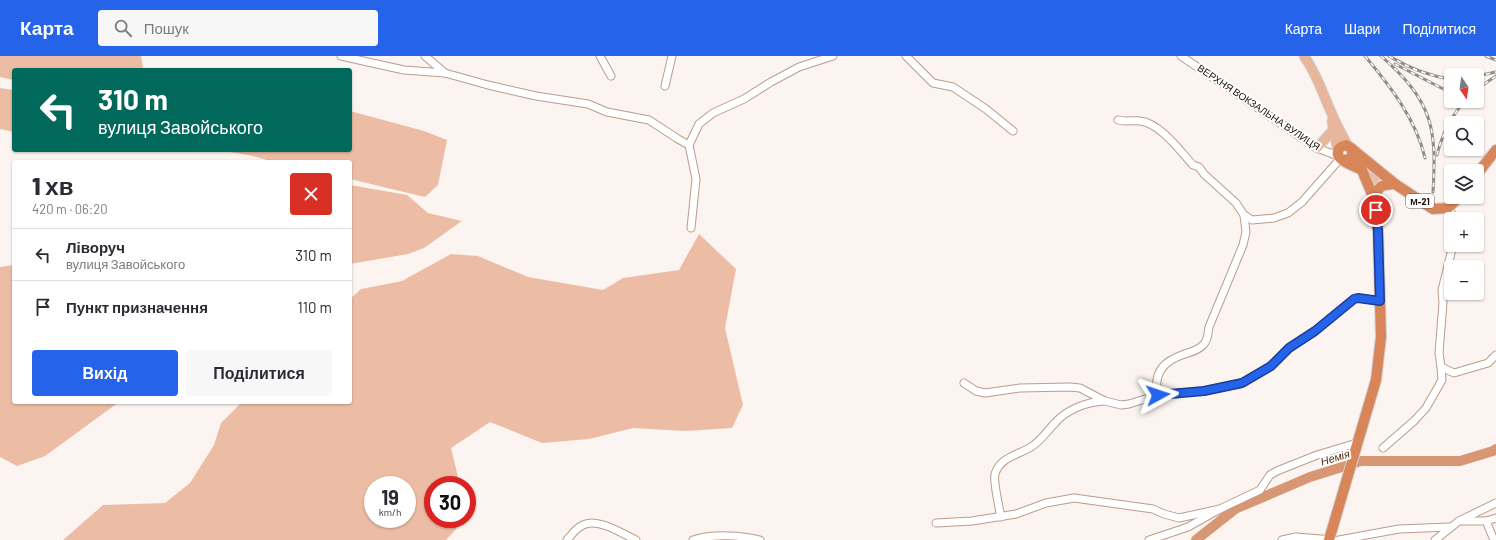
<!DOCTYPE html>
<html lang="uk">
<meta charset="utf-8">
<style>
:root{--surface:#fff;--page:#f7f7f7;--text:#2b2b33;--muted:#7c7c81;--line:#e1e1e2;--accent:#2563eb}
body{margin:0;font-family:Barlow,sans-serif;background:var(--page);color:var(--text);height:100vh;display:flex;flex-direction:column;font-size:15px;white-space:nowrap}
*{box-sizing:border-box;margin:0}
p{font-size:13px;color:var(--muted)}
.icon{flex:none;width:22px;height:22px;fill:none;stroke:currentColor;stroke-width:2;stroke-linecap:round;stroke-linejoin:round}
.map{position:relative;flex:1;overflow:hidden}
.sheet{position:absolute;left:12px;top:104px;width:340px;height:244px;display:flex;flex-direction:column;background:var(--surface);border-radius:4px;box-shadow:0 1px 3px #0004}
.sheet>*{flex:none}
.hud{position:absolute;left:12px;top:12px;width:340px;height:84px;border-radius:4px;box-shadow:0 1px 3px #0004;background:#00695c;color:#fff;overflow:hidden}
.needle{width:26px;rotate:167deg}
.tools{position:absolute;left:1444px;top:12px;display:grid;gap:8px}
.tools a{display:grid;place-items:center;width:40px;height:40px;border-radius:4px;background:var(--surface);box-shadow:0 1px 3px #0004;font-size:20px}
.speed{position:absolute;left:364px;top:420px;display:flex;gap:8px;font-size:20px;font-weight:700;text-align:center}
.speed>*{display:grid;place-content:center;width:52px;height:52px;border-radius:50%;background:var(--surface);box-shadow:0 1px 3px #0004;line-height:1}
.speed small{font-size:10px;font-weight:400}
.speed .limit{border:6px solid #d22;background:#fff;color:#111}
.pin{position:absolute;display:grid;place-items:center;width:34px;height:34px;color:#fff;margin:-17px;border:2px solid #fff;border-radius:50%;box-shadow:0 1px 4px #0007}
.me{position:absolute;width:44px;margin:-22px;rotate:85deg;stroke-linejoin:round;filter:drop-shadow(0 0 3px #0008)}
.turn{display:flex;align-items:center;gap:14px;height:84px;padding:0 20px;font-size:18px}
.turn .icon{width:52px;height:52px;stroke-width:2.5}
.turn b{display:block;font-size:28px;line-height:34px}
.round{display:grid;place-items:center;flex:none;width:42px;height:42px;border-radius:4px;background:var(--page)}
.headline{display:flex;align-items:center;justify-content:space-between;height:68px;padding:0 20px}
h1{font-size:24px;font-weight:800;line-height:30px}
.button{display:flex;gap:8px;margin-top:auto;padding:8px 20px}
.button a{flex:1;height:46px;border-radius:4px;background:var(--accent);color:#fff;font-size:16px;font-weight:800;line-height:46px;text-align:center}
.button a+a{background:var(--page);color:var(--text)}
ul{padding:0;list-style:none}
li{display:flex;align-items:center;gap:12px;height:52px;padding:0 20px;border-top:1px solid var(--line)}
li div{flex:1}
li b{display:block;font-size:15px}
li em{font-style:normal}
header{display:flex;align-items:center;gap:24px;box-sizing:border-box;height:56px;padding:0 20px;background:var(--accent);color:#fff}
header strong{font-size:19px}
nav{display:flex;gap:22px;margin-inline-start:auto;font-size:14px}
.search{width:280px;height:36px;background:var(--page);display:flex;align-items:center;gap:10px;box-sizing:border-box;padding:0 14px;border-radius:4px;color:var(--muted);font-size:15px}
.map>svg:first-child{display:block}
.green{fill:#ecbda4;fill-rule:evenodd}
.lines{fill:none;stroke-linecap:round;stroke-linejoin:round}
.river{stroke:#d79774;stroke-width:10}
.minor-casing{stroke:#bc9c8b;stroke-width:9}
.major-casing{stroke:#d2cfce;stroke-width:11}
.highway-casing{stroke:#d2cfce;stroke-width:12}
.minor{stroke:#fff;stroke-width:7}
.major{stroke:#e8b69b;stroke-width:9}
.highway{stroke:#d88659;stroke-width:10}
.rail-casing{stroke:#948b86;stroke-width:3}
.rail{stroke:#fff;stroke-width:1.5;stroke-dasharray:4.5;stroke-linecap:butt}
.route-casing{stroke:#184099;stroke-width:10}
.route{stroke:#2563eb;stroke-width:7}
.labels{text-anchor:middle;dominant-baseline:central;stroke-width:4;stroke-linejoin:round;paint-order:stroke}
.shield{fill:#fff;stroke:#605854;stroke-width:1}
.shield-label{font-size:9px;font-weight:bold;fill:#1c110a}
.street-label{font-size:10px;fill:#1c110a;stroke:#fff}
.water-label{font-size:11px;font-style:italic;fill:#562b12;stroke:#fff}
</style>
<header>
<strong>Карта</strong>
<div class="search"><svg class="icon" aria-label="search" viewBox="0 0 24 24"><circle cx="10" cy="10" r="6"/><path d="M15 15l6 6"/></svg>Пошук</div>
<nav><a>Карта</a><a>Шари</a><a>Поділитися</a></nav>
</header>
<div class="map">
<svg width="1496" height="484" viewBox="0 0 1496 484">
<rect width="100%" height="100%" fill="#fbf4f0"/>
<g class="green">
<path d="M0,0H141L143,12L142,14H14V24H13L0,21Z"/>
<path d="M0,32L14,34V76L0,73Z"/>
<path d="M350,55L424,75L447,84L438,129L425,141L350,123V106H275L248,99L217,94H350Z"/>
<path d="M1361,109L1381,123L1373,130Z"/>
<path d="M350,129L407,139L428,157L462,165L424,192L408,198L350,208Z"/>
<path d="M699,178L736,213L725,272L743,349L732,372L685,375L633,372L589,383L542,387L490,366L451,392L460,429H433V463H465L446,484H63L103,449L165,447L190,427L214,389L221,367L242,346H350V243L361,233L402,225L451,198L478,200L528,221L603,234L623,222L679,214ZM373,429H407V463H373Z"/>
<path d="M14,209V346H119L45,400L17,410L0,401V211Z"/>
</g>
<g class="lines">
<path class="river" d="M1196,484L1235,453L1310,421L1361,405H1460L1493,395L1496,393"/>
<defs>
<g id="minor">
<path d="M341,0L404,14L445,17L488,29L536,40L588,48L607,56L649,64L678,83L689,89L696,123L691,172"/>
<path d="M425,0L445,17"/>
<path d="M600,0L611,20"/>
<path d="M906,0L933,27L953,31L986,53L1013,75"/>
<path d="M1181,0L1308,86L1317,92L1338,100"/>
<path d="M665,30L672,0"/>
<path d="M1118,64C1126,66 1133,64 1140,65C1160,67 1180,95 1193,109L1199,111L1204,118L1236,147L1244,159L1252,164L1274,162L1288,157L1302,146L1340,103"/>
<path d="M689,89L699,68L713,57L744,43L771,26L799,11L833,0"/>
<path d="M1448,152L1455,163"/>
<path d="M1453,189L1442,234L1443,247L1439,297L1441,311L1454,317L1488,307L1496,299"/>
<path d="M964,327L976,335L985,337L1020,332L1070,331L1080,332L1105,345L1121,349L1129,348L1158,339L1204,335L1243,327L1271,310L1289,292L1315,275L1354,243L1358,242L1380,245"/>
<path d="M1158,339C1153,319 1162,306 1182,299C1190,296 1198,295 1204,288C1208,284 1208,277 1209,271L1243,189L1246,176L1244,159"/>
<path d="M1383,392L1414,365L1426,352L1442,324L1441,311"/>
<path d="M1001,461C999,451 993,425 995,418C1000,401 1018,399 1031,391C1041,385 1047,375 1055,367C1067,353 1087,346 1104,345"/>
<path d="M1462,465H1486L1496,462"/>
<path d="M1486,465L1494,484"/>
<path d="M936,467L972,465L1016,458L1046,447L1074,442L1153,453L1164,458L1179,462L1220,453"/>
<path d="M567,484C572,478 576,472 583,469C597,461 623,478 636,484"/>
<path d="M693,484C711,478 742,479 760,484"/>
<path d="M1149,484L1188,471L1220,453L1260,434L1270,419L1277,415L1317,399L1357,387"/>
<path d="M1282,484L1296,481L1333,484"/>
<path d="M1339,484L1399,473L1450,471"/>
<path d="M1435,484L1459,465L1496,447"/>
</g>
<g id="major">
<path d="M1304,0C1317,18 1322,36 1331,56C1336,68 1342,79 1348,90"/>
<path d="M1332,65L1338,96"/>
<path d="M1317,92L1334,73"/>
</g>
<g id="highway">
<path d="M1352,93L1395,128L1433,153L1448,152L1459,141"/>
<path d="M1344,104L1350,103L1353,97L1351,92L1346,89C1342,90 1339,91 1338,95C1335,104 1354,110 1360,113"/>
<path d="M1477,118L1496,94"/>
<path d="M1374,143C1378,129 1382,129 1395,128"/>
<path d="M1329,484L1376,324L1381,281L1378,175L1374,143L1362,114L1352,100"/>
</g>
</defs>
<use href="#minor" class="minor-casing"/>
<use href="#major" class="major-casing"/>
<use href="#highway" class="highway-casing"/>
<use href="#minor" class="minor"/>
<use href="#major" class="major"/>
<use href="#highway" class="highway"/>
<defs>
<g id="rail">
<path d="M1365,0C1390,30 1416,63 1425,102"/>
<path d="M1381,0C1432,45 1437,70 1433,136"/>
<path d="M1389,0C1409,12 1428,20 1451,23"/>
<path d="M1486,0L1496,4"/>
<path d="M1395,8L1451,37"/>
<path d="M1477,20L1496,16"/>
<path d="M1477,33L1496,20"/>
<path d="M1437,99C1442,79 1451,60 1465,45"/>
</g>
</defs>
<use href="#rail" class="rail-casing"/>
<use href="#rail" class="rail"/>
</g>
<g class="lines">
<defs>
<path id="route" d="M1158,339L1204,335L1242,327L1271,310L1289,292L1315,275L1354,243L1358,242L1380,245L1378,175L1376,154"/>
</defs>
<use href="#route" class="route-casing"/>
<use href="#route" class="route"/>
</g>
<g class="labels">
<rect class="shield" x="1406" y="138" width="28" height="14" rx="3"/>
<g class="shield-label">
<text x="1420" y="145">М-21</text>
</g>
<g class="street-label">
<text transform="translate(1259 51) rotate(34)">ВЕРХНЯ ВОКЗАЛЬНА ВУЛИЦЯ</text>
</g>
<g class="water-label">
<text transform="translate(1335 401) rotate(-17)">Немія</text>
</g>
</g>
</svg>
<div class="tools">
<a><svg class="needle" viewBox="-14 -14 28 28"><path d="M0-13l5 13h-10z" fill="#e53935"/><path d="M0 13l5-13h-10z" fill="#7c7c81"/></svg></a>
<a><svg class="icon" aria-label="search" viewBox="0 0 24 24"><circle cx="10" cy="10" r="6"/><path d="M15 15l6 6"/></svg></a>
<a><svg class="icon" aria-label="layers" viewBox="0 0 24 24"><path d="M12 4l9 5-9 5-9-5zM3 14l9 5 9-5"/></svg></a>
<a>+</a>
<a>−</a>
</div>
<div class="speed"><div>19<small>km/h</small></div><div class="limit">30</div></div>
<div class="pin" style="left:1376px;top:154px;background:#d93025"><svg class="icon" aria-label="arrive" viewBox="0 0 24 24"><path d="M6 21V4h12l-3 4 3 4H6"/></svg></div>
<svg class="me" style="left:1158px;top:339px" viewBox="-20 -20 40 40"><path d="M0-17L14 15 0 8-14 15z" fill="#2563eb" stroke="#fff" stroke-width="4"/></svg>
<div class="hud">
<div class="turn"><svg class="icon" aria-label="left" viewBox="0 0 24 24"><path d="M17 20v-9H6M10 6l-5 5 5 5"/></svg><div><b>310 m</b>вулиця Завойського</div></div>
</div>
<section class="sheet">
<div class="headline"><div><h1>1 хв</h1><p>420 m · 06:20</p></div><a class="round" style="background:#d93025;color:#fff"><svg class="icon" aria-label="close" viewBox="0 0 24 24"><path d="M6 6l12 12M18 6L6 18"/></svg></a></div>
<ul>
<li><svg class="icon" aria-label="left" viewBox="0 0 24 24"><path d="M17 20v-9H6M10 6l-5 5 5 5"/></svg><div><b>Ліворуч</b><p>вулиця Завойського</p></div><em>310 m</em></li>
<li><svg class="icon" aria-label="arrive" viewBox="0 0 24 24"><path d="M6 21V4h12l-3 4 3 4H6"/></svg><div><b>Пункт призначення</b></div><em>110 m</em></li>
</ul>
<div class="button"><a>Вихід</a><a>Поділитися</a></div>
</section>
</div>
